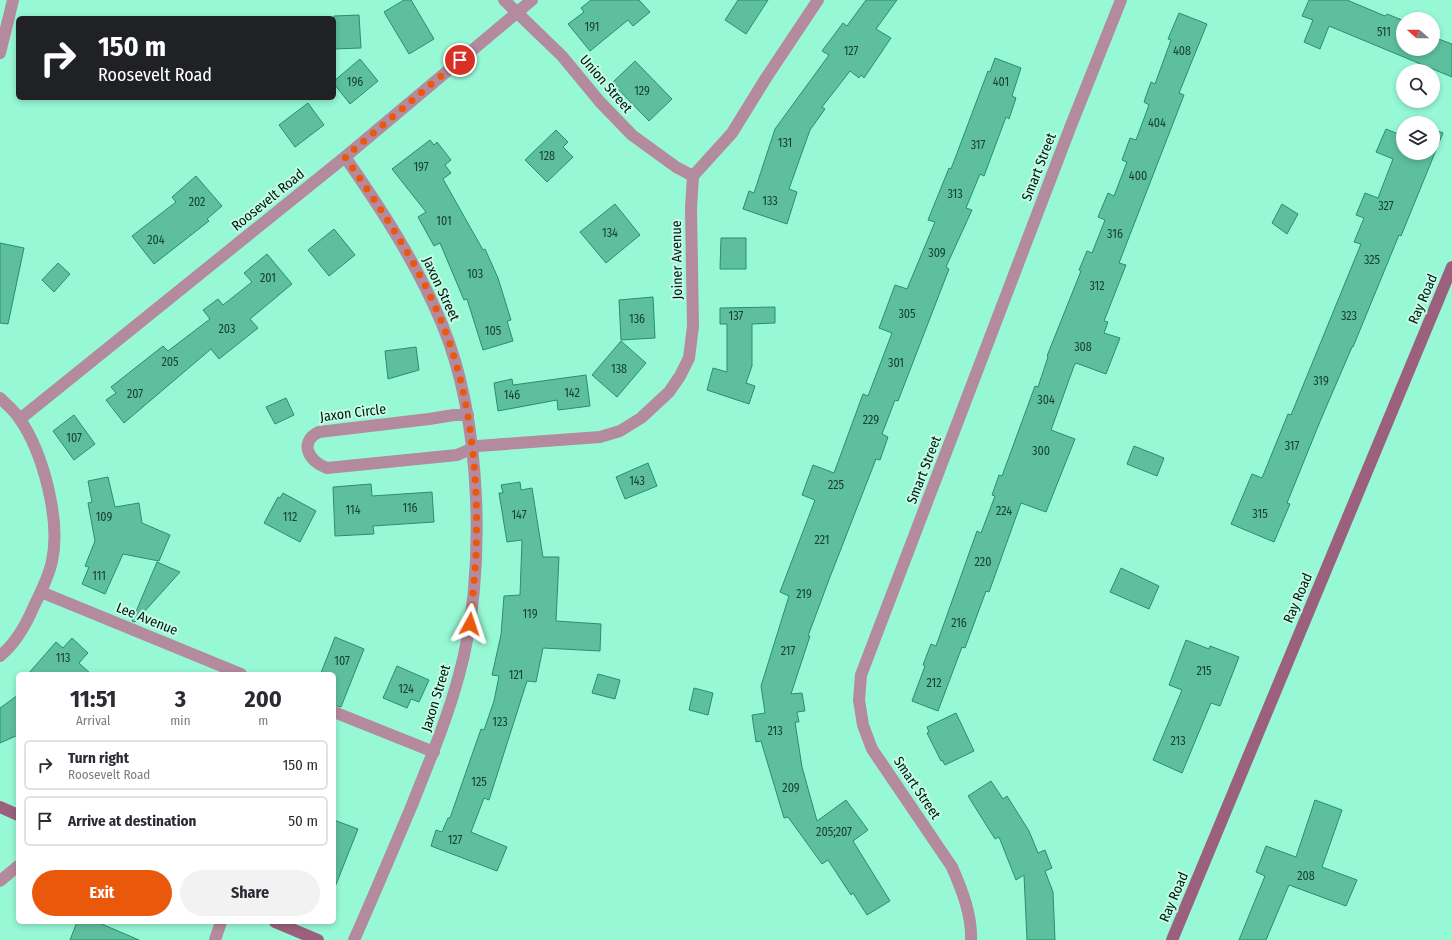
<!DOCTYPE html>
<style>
:root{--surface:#fff;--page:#f2f2f3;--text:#2b2b33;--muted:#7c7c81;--line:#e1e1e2;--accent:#ea580c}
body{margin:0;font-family:"Fira Sans Condensed",sans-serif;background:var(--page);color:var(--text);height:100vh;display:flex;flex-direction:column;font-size:15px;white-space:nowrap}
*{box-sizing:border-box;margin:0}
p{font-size:13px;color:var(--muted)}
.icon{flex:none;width:22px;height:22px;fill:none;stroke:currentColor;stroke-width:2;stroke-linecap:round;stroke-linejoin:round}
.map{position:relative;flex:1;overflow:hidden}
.drawer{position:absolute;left:16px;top:672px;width:320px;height:252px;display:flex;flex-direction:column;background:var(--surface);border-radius:6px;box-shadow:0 2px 6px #0003}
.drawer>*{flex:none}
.banner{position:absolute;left:16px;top:16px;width:320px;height:84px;border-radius:6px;box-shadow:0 2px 6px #0003;background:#202124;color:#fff;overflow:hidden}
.needle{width:26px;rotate:291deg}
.tools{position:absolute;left:1396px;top:12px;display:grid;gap:8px}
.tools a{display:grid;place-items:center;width:44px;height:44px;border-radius:50%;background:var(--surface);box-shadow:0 2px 6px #0003;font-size:20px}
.pin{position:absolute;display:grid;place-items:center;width:34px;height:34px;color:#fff;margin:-17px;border:2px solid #fff;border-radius:50%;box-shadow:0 1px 4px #0007}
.me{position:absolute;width:44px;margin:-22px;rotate:5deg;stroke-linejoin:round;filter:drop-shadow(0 0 3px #0008)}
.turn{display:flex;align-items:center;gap:14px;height:84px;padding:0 16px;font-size:18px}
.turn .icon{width:52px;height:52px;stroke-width:2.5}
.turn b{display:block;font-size:28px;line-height:34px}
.eta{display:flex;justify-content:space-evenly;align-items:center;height:68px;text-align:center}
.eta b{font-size:24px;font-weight:700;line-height:28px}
.primary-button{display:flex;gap:8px;margin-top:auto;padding:8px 16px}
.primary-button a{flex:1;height:46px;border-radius:24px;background:var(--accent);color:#fff;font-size:16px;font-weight:700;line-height:46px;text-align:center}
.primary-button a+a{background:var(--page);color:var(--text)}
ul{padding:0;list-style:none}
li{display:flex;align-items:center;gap:12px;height:50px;margin:0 8px 6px;padding:0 8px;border:2px solid var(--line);border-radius:6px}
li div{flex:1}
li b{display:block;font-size:15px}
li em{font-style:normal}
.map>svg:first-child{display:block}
.building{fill:#5dbf9e;stroke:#268f71}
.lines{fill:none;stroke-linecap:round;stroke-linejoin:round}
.street{stroke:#b48a9e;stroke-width:12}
.secondary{stroke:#9b607d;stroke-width:12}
.route{stroke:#ea580c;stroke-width:7;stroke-dasharray:0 12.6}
.labels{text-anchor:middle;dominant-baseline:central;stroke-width:4;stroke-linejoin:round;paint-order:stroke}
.number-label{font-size:12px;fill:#174031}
.street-label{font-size:14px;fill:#00160d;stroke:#c5fce7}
</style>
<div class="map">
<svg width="1452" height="940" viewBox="0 0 1452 940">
<rect width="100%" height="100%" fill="#97f8d5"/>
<g class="building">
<path d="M404,0H411L434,39L409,54L384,12Z"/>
<path d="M591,0H639L650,12L633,26L628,20L590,51L568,24L584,12L581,8Z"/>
<path d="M738,0H768L746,34L725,20Z"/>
<path d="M866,0H897L876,29L891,38L864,78L861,75L859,78L850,71L822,107L825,109L810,130L789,189L797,192L787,224L743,209L749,191L754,193L775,129L829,55L822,51L843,23L847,26Z"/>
<path d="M1309,0H1347L1385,16L1387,14L1402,20L1401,24L1403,25V49H1433V37L1452,44V77L1329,26L1320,49L1304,42L1313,20L1302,16Z"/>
<path d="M1179,13L1207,24L1179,93L1184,95L1119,263L1126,265L1104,321L1108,322L1104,333L1120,338L1106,374L1076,363L1074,366L1051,430L1075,439L1046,512L1021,503L989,592L986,591L965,648L962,647L938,711L912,701L925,666L923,665L931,644L936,646L977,531L981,533L995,496L992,495L999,475L1002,476L1035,386L1038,387L1048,357L1047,356L1081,271L1079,270L1087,251L1092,253L1105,220L1098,217L1108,193L1114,196L1127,162L1122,160L1130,138L1136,140L1149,105L1144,102L1151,82L1155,84L1171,40L1168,39Z"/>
<path d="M359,15L361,48L334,49V16Z"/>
<path d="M995,58L1021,68L1012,96L1016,98L1009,119L1006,117L984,176L980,174L966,208L972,210L946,267L949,269L898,401L895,400L882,434L888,437L880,460L876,459L830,577L808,636H810L791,694L802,693L805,711L797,712L799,722H795L802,767L817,821L846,800L868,830L853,841L890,901L867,915L853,893L851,895L828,860L822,864L788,817L784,818L761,741L756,742L752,715L765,713L761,686L789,596L780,592L815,500L802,495L813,465L834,473L863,394L868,396L892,333L879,328L895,285L907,289L935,222L928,220L949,168L951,169L988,71L990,72Z"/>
<path d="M360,59L378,81L350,104L334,84V81Z"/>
<path d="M635,61L672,99L649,121L612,83Z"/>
<path d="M308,103L324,125L295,147L279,125Z"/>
<path d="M1386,129L1403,136V153H1433V129L1443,133L1401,236L1399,235L1353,347H1352L1321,419L1287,503L1290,504L1274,542L1231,524L1252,474L1262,478L1288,414L1291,415L1361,244L1354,242L1364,218L1356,215L1365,193L1378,198L1393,159L1376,152Z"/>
<path d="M556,130L568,142L563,147L573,157L547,182L525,160Z"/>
<path d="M430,140L434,145L437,142L451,160L445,165L451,173L443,179L483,250L485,249L498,278L511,320L507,321L513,341L483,350L467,299L464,300L440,243L434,246L418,217L426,212L392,169Z"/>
<path d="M196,176L222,206L207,219L209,221L154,264L132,236L176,202L172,197Z"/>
<path d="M615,204L640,235L606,263L580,232Z"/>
<path d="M1282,204L1298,214L1287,234L1272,223Z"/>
<path d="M334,229L355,255L329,276L308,250Z"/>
<path d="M721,238H746V269H720Z"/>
<path d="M0,243L24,248L8,324L0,323Z"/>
<path d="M267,254L292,284L250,319L258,328L219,359L211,349L124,423L106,400L116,393L111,387L163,346L168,351L210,319L203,310L218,299L223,305L252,282L244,273Z"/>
<path d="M58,263L70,274L54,292L42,280Z"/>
<path d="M653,297L655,338L621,340L619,300Z"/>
<path d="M775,307V323L752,324V366L746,383L755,386L749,404L707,390L713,368L727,372V324H720V308Z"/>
<path d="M621,341L646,363L617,397L592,375Z"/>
<path d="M416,347L419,370L388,379L385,351Z"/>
<path d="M586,375L590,406L558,410L557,400L498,411L494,383L512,379L513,385Z"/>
<path d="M286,398L294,415L275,424L266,407Z"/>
<path d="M74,415L95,444L74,460L53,431Z"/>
<path d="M1134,446L1164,458L1157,476L1127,464Z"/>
<path d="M648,463L657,486L625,499L616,477Z"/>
<path d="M108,477L115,507L139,503L142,523L170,535L159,561L123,554L105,594L82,584L89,567L85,566L95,541L88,503L92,502L88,481Z"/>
<path d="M520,482L521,490L532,488L543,557H559L556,621L601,624L600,651L543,648L536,682L527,681L489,800L484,798L471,832L507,847L497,871L431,846L436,830L442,832L448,818H450L481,729L484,730L494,701L499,676L492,675L501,635L504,596L520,595L522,540L507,542L499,493H503L501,485Z"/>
<path d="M371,484L372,496L432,492L434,522L373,526L374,534L335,536L333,487Z"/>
<path d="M283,493L316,511L300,542L264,523L278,497L280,498Z"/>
<path d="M157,562L180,572L135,622L132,621Z"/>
<path d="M1121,568L1159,586L1149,609L1110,592Z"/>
<path d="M335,637L364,649L341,707L334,705V674L321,673Z"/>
<path d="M72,638L88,653L79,663L91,674H28L56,642L63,648Z"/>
<path d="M1186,640L1209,649L1210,646L1239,657L1220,706L1211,703L1182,773L1153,760L1182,690L1169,685Z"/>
<path d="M397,666L429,680L419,702L411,699L407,708L383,698Z"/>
<path d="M598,674L620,680L615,699L592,693Z"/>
<path d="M694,688L713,693L708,715L689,710Z"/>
<path d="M18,695V735L0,743V708Z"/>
<path d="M956,713L974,751L945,765L942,760L941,761L927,733L929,732L927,727Z"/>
<path d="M991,781L1003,799L1007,796L1029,831L1038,853L1045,850L1052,868L1045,871L1053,892L1055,940H1027L1024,875L1016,880L999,837L995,839L968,796Z"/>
<path d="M1315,800L1342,810L1322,867L1357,880L1346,906L1289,885L1266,940H1239L1265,876L1256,872L1266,846L1296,857Z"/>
<path d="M334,820L358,829L335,887H334Z"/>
<path d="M77,922H97L139,940H70Z"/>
</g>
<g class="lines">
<g class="street">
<path d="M504,0L562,56L600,102L632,135L676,167L693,176"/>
<path d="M0,53L13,0"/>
<path d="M345,157C382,210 417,264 442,324C482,420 487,575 459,675C447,720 429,762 412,805C393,850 374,895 354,940"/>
<path d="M0,398C6,404 14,410 19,418C43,452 61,520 52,561C49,576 41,592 34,606C26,625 16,643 0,656"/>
<path d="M468,415H454L429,419L319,432C298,442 309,462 327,468L457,455L478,446L600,437L620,431L641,418L669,392L680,376L689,358L693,326L691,208L693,176L732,133L766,78L818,0"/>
<path d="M20,419L345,157L532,0"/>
<path d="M41,592L241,674"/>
<path d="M334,712L434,752"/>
<path d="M0,881L18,866"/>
<path d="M215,940L221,922"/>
<path d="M971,940C972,915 962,890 952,867L872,749L863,725L859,700L861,675L1070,128L1121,0"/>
</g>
<g class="secondary">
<path d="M0,807L18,815"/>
<path d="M275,922L318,940"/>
<path d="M1172,940L1452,267"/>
</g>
</g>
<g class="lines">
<path class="route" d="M460,60L345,157C382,210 419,265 443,325C471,396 479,478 476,554C475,577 472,601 470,624"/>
</g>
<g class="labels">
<g class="number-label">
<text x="592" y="27">191</text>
<text x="1384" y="32">511</text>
<text x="851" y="51">127</text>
<text x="1182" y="51">408</text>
<text x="355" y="82">196</text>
<text x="1001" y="82">401</text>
<text x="642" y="91">129</text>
<text x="1157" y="123">404</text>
<text x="785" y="143">131</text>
<text x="978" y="145">317</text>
<text x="547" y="156">128</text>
<text x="421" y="167">197</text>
<text x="1138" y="176">400</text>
<text x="955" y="194">313</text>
<text x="770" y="201">133</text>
<text x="197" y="202">202</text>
<text x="1386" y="206">327</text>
<text x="444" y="221">101</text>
<text x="610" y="233">134</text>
<text x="1115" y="234">316</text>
<text x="156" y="240">204</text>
<text x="937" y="253">309</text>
<text x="1372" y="260">325</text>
<text x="475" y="274">103</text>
<text x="268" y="278">201</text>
<text x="1097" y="286">312</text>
<text x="907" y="314">305</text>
<text x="736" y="316">137</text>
<text x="1349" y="316">323</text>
<text x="637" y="319">136</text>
<text x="227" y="329">203</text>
<text x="493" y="331">105</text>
<text x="1083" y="347">308</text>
<text x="170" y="362">205</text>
<text x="896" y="363">301</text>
<text x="619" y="369">138</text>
<text x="1321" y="381">319</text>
<text x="572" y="393">142</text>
<text x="135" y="394">207</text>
<text x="512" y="395">146</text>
<text x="1046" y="400">304</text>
<text x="871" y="420">229</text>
<text x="74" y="438">107</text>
<text x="1292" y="446">317</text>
<text x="1041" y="451">300</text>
<text x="637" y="481">143</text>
<text x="836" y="485">225</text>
<text x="410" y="508">116</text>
<text x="353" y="510">114</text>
<text x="1004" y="511">224</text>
<text x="1260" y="514">315</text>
<text x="519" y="515">147</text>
<text x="104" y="517">109</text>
<text x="290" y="517">112</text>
<text x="822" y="540">221</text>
<text x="983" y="562">220</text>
<text x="99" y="576">111</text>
<text x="804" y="594">219</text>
<text x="530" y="614">119</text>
<text x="959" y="623">216</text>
<text x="788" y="651">217</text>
<text x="63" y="658">113</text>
<text x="342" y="661">107</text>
<text x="1204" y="671">215</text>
<text x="516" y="675">121</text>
<text x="934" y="683">212</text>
<text x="406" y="689">124</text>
<text x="500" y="722">123</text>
<text x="775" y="731">213</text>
<text x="1178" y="741">213</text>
<text x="479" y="782">125</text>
<text x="791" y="788">209</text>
<text x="834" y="832">205;207</text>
<text x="455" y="840">127</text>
<text x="1306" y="876">208</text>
</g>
<g class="street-label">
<text transform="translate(606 84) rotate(49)">Union Street</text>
<text transform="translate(1039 167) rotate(-69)">Smart Street</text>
<text transform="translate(268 200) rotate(-39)">Roosevelt Road</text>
<text transform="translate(677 260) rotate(-91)">Joiner Avenue</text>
<text transform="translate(441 289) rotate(65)">Jaxon Street</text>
<text transform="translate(1423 299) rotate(-67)">Ray Road</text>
<text transform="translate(353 413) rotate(-7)">Jaxon Circle</text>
<text transform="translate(924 470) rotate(-69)">Smart Street</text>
<text transform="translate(1298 598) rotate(-67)">Ray Road</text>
<text transform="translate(147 619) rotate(22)">Lee Avenue</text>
<text transform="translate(436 698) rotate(-73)">Jaxon Street</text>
<text transform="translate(917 788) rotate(56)">Smart Street</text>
<text transform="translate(1174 897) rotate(-67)">Ray Road</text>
</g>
</g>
</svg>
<div class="tools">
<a><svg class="needle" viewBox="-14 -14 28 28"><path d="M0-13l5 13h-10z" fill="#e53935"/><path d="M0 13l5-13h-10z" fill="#7c7c81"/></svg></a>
<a><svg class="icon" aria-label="search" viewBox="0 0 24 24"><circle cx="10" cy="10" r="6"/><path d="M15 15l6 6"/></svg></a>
<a><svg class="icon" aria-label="layers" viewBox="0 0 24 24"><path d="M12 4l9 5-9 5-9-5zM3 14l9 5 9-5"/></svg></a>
</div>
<div class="pin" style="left:460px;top:60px;background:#d93025"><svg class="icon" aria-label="arrive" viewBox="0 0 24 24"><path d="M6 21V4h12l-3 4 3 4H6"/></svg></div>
<svg class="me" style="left:470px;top:624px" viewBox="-20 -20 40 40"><path d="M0-17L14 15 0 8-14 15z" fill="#ea580c" stroke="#fff" stroke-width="4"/></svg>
<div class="banner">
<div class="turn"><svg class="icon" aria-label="right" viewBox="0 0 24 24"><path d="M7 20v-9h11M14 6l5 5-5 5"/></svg><div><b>150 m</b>Roosevelt Road</div></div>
</div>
<section class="drawer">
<div class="eta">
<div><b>11:51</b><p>Arrival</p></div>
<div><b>3</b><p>min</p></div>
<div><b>200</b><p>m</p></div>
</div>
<ul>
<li><svg class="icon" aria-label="right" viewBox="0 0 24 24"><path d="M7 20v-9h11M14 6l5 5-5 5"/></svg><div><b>Turn right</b><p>Roosevelt Road</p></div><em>150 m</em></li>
<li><svg class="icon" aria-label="arrive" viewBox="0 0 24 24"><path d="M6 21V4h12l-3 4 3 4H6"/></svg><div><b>Arrive at destination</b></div><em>50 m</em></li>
</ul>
<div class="primary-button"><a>Exit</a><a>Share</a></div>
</section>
</div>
